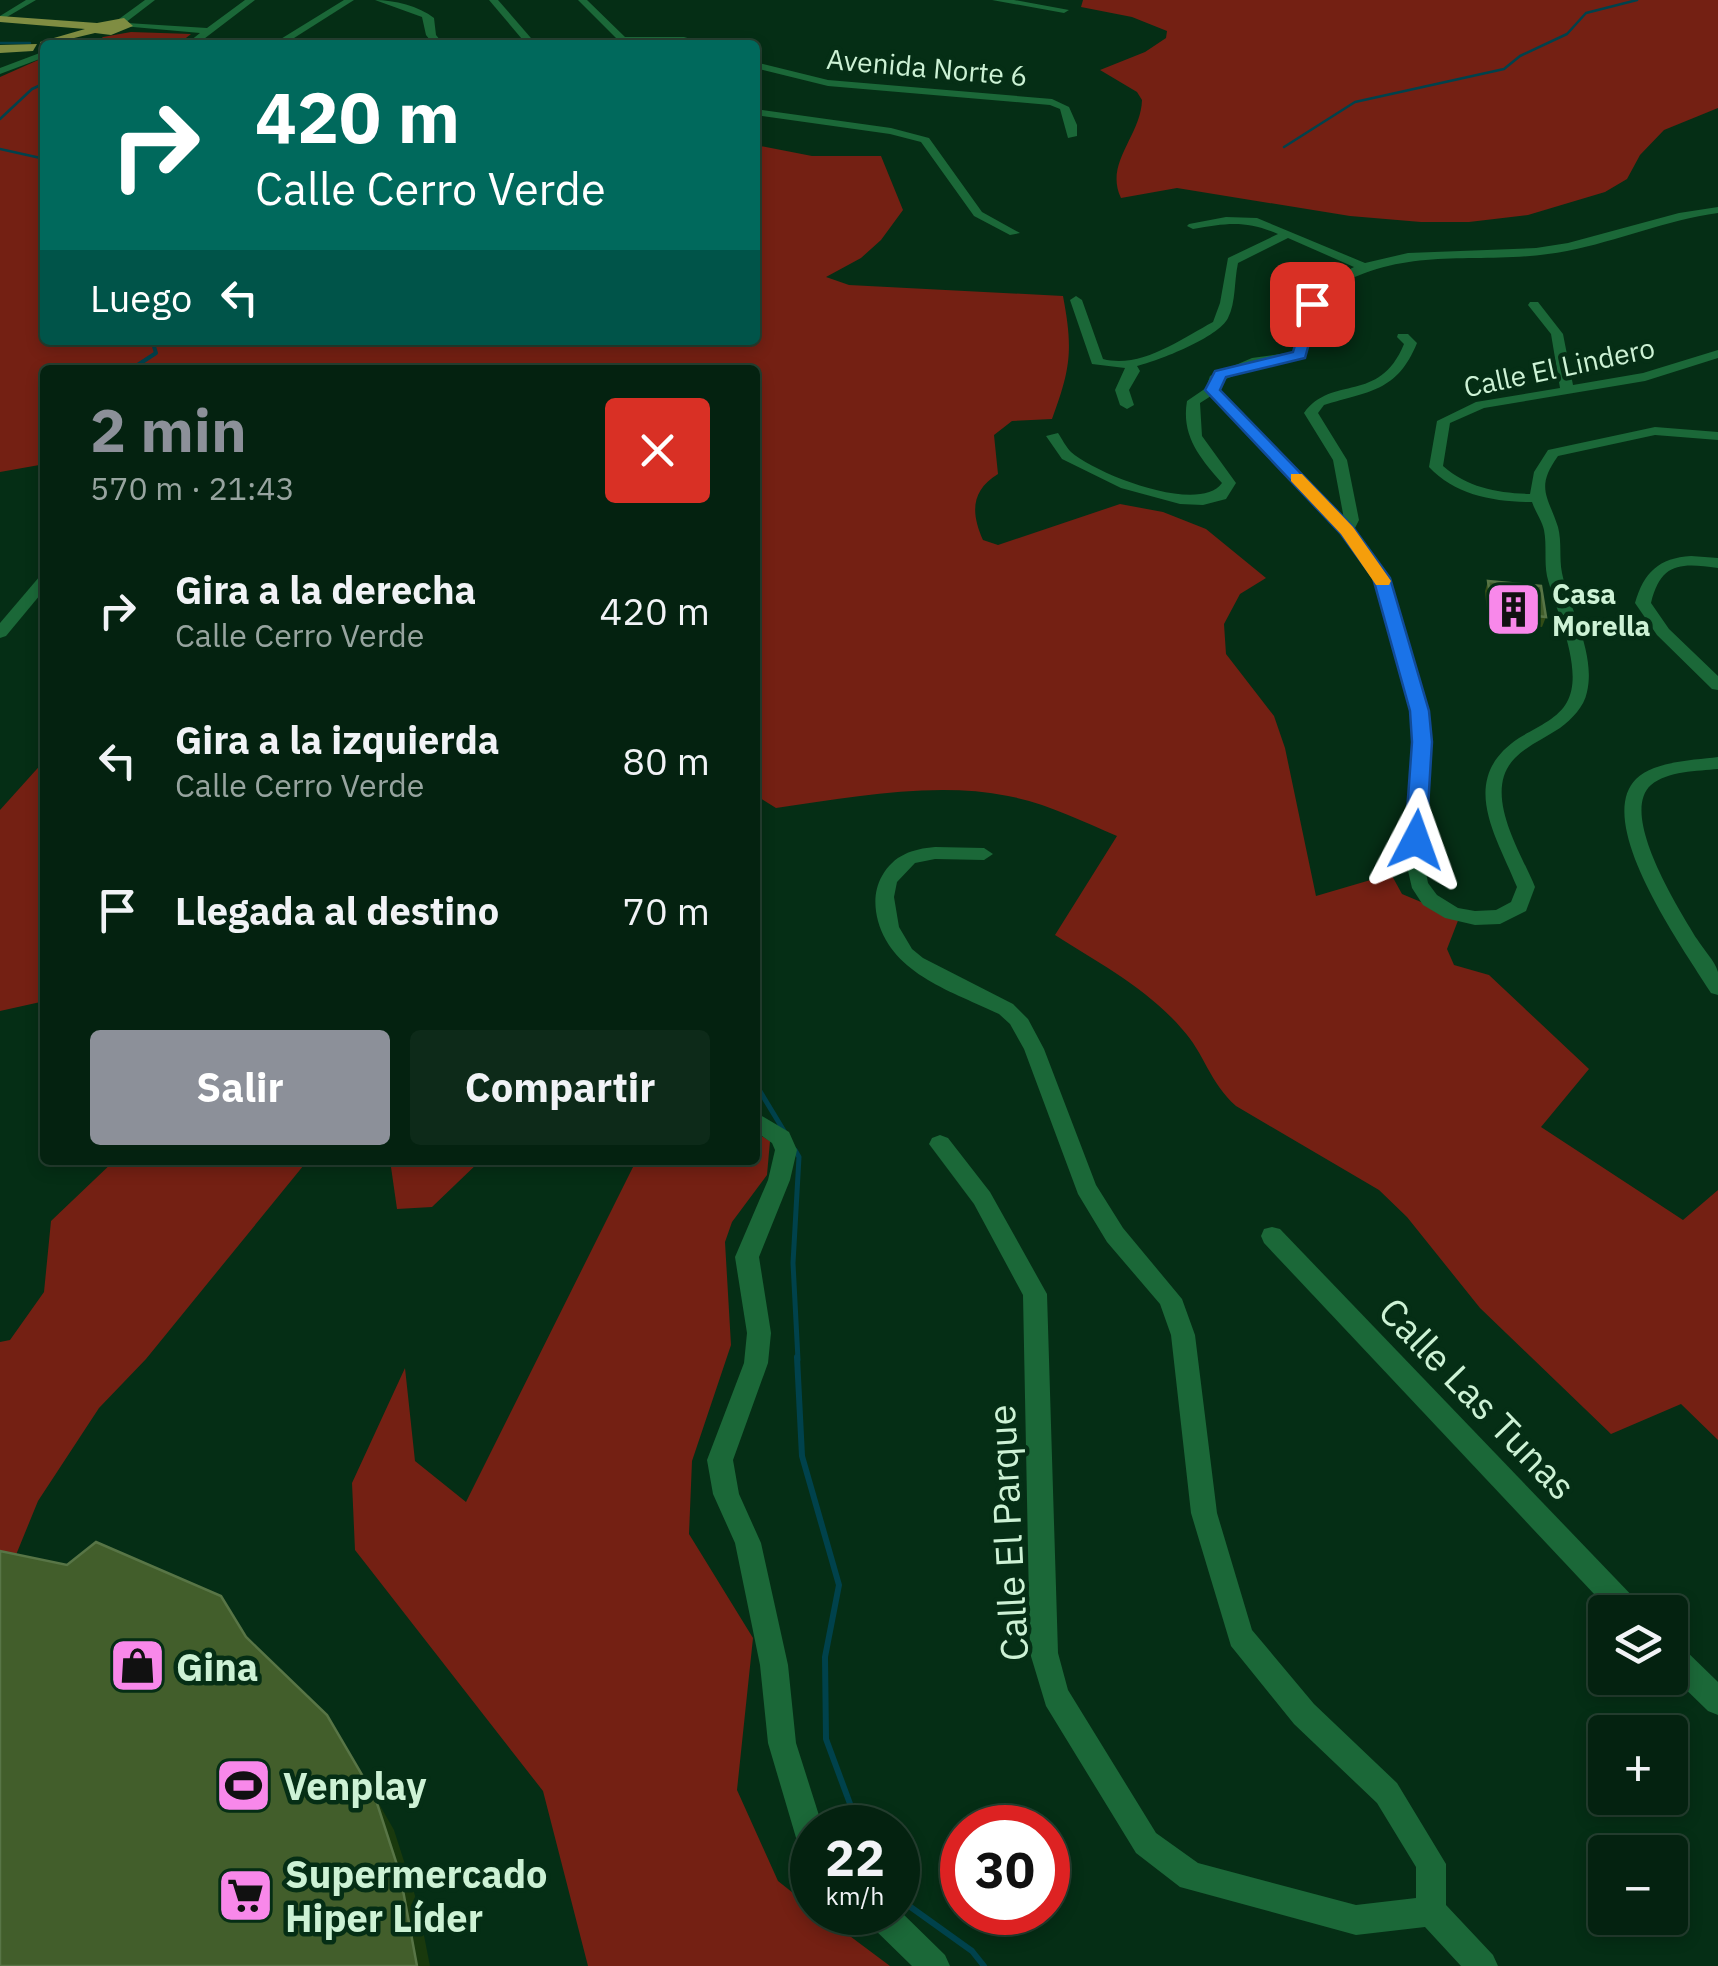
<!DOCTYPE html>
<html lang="es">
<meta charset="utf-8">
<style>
:root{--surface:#042210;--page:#0d2a19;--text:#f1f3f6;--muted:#97a49f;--line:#253f30;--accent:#8c9099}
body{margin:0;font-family:"IBM Plex Sans",sans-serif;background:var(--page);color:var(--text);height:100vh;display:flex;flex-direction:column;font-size:38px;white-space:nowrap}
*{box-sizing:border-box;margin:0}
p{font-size:32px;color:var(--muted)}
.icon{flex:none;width:55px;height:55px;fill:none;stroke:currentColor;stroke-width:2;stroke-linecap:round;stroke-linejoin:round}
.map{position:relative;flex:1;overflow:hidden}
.details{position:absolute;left:40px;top:365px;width:720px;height:800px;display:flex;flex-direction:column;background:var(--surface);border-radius:10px;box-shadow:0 5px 15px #0003,0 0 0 2px var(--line)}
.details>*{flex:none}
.guide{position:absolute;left:40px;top:40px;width:720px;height:305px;border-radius:10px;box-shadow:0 5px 15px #0003,0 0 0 2px var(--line);background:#00695c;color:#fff;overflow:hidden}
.controls{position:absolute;left:1588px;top:1595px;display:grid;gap:20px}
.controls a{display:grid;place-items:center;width:100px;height:100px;border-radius:10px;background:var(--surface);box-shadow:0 5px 15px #0003,0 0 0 2px var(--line);font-size:50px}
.speed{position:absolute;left:790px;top:1805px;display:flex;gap:20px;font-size:50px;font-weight:700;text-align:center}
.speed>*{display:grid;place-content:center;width:130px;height:130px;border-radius:50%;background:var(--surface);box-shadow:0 5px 15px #0003,0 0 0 2px var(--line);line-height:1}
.speed small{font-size:25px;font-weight:400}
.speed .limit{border:15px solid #d22;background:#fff;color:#111}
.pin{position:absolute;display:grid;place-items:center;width:85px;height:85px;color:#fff;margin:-42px;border-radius:20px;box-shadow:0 5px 15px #0006}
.me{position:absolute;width:110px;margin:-55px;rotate:4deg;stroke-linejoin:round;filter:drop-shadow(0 0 8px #0008)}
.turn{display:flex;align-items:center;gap:35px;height:210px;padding:0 50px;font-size:45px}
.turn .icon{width:130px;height:130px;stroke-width:2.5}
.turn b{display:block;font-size:70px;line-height:85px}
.then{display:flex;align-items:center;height:95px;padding:0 50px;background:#0003;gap:20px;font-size:38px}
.round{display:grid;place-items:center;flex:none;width:105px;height:105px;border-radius:10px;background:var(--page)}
.summary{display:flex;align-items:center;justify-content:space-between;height:170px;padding:0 50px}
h1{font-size:60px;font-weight:700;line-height:75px;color:var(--accent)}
.action{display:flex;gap:20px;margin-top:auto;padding:20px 50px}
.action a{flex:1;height:115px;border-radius:10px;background:var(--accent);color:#fff;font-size:40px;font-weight:700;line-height:115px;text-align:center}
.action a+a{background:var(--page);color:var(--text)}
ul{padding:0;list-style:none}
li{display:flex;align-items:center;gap:30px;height:150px;padding:0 50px}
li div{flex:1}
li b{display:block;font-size:38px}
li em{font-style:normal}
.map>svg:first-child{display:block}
.green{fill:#742013}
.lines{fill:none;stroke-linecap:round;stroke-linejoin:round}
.stream-far3{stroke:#00424c;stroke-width:2.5}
.stream-far2{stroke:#00424c;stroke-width:4}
.stream-far1{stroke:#00424c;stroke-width:5}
.stream{stroke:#00424c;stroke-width:6}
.minor{fill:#1b6838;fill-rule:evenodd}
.major{fill:#7f8d42;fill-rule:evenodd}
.wall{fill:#324c16}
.shaded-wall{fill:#19390d}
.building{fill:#425e2b;stroke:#587546;stroke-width:2.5}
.route{fill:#1a73e8;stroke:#114b97;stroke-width:2.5}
.slow{fill:#f59e0b}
.labels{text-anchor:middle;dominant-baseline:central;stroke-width:9;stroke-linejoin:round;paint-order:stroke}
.far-street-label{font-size:28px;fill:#cdf2d5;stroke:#052e15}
.far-poi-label{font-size:28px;font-weight:bold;fill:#cdf2d5;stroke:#052e15;text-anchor:start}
.near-street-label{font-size:38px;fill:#cdf2d5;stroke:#052e15}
.near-poi-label{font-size:38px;font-weight:bold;fill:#cdf2d5;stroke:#052e15;text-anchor:start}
</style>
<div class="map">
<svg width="1718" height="1966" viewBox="0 0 1718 1966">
<rect width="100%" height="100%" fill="#052e15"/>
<g class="green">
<path d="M1083,0H1718V108L1664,130L1640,155L1627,179L1605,192L1528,215L1469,222H1421L1350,216L1177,188L1121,198C1104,163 1141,136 1142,100L1137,92L1100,70L1145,52L1166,38L1167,31L1132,17L1081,7Z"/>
<path d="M131,32L191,34L177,45H93L103,37Z"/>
<path d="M45,57V340H755V145L812,156H881L903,210L881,240L861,258L826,277L849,285L1063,296C1073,349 1071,368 1052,419L1012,421L994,435L998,474C972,490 970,511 983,540L998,545L1120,504L1163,512L1206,529L1266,578L1240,594L1224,624L1226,654L1274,716L1285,748L1316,896L1391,874L1402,894L1459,918L1447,949L1454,965L1489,975L1589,1069L1541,1127L1683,1220L1718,1190V1440L1681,1404L1611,1434L1480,1308L1407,1217L1379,1190L1236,1106C1209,1082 1205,1054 1182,1029C1148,989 1099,963 1055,935L1117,836C1082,821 1046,803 1008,796C933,781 850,798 776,808L755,795V370H45V464L0,472V77Z"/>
<path d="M45,760V1001L0,1011V810Z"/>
<path d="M755,1132L770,1141L767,1175L732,1222L725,1242L731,1345L692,1461L689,1534L753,1638L737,1790L778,1881L812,1908V1912L819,1913L890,1966H588L543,1791L355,1550L352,1483L405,1368L415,1461L466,1502L635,1163L631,1160H755Z"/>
<path d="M115,1160H308L146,1359L99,1408L38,1501L0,1594V1342L10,1340L44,1292L51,1221Z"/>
<path d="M390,1160H481L432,1207L397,1209Z"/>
</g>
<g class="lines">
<g class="stream-far3">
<path d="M0,43H30"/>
<path d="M0,119L32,89L45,83"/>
<path d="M1284,147L1355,102L1504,69L1520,56L1567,34L1586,13L1637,0"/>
<path d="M0,149L45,159"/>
</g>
<path class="stream-far2" d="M130,370L156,353L152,340"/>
<g class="stream-far1">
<path d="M755,1083L784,1131"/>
<path d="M795,1150L799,1157L793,1263L798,1360"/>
</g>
<g class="stream">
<path d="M797,1357L802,1456L839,1585L825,1657L826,1739L859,1828"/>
<path d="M898,1898L972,1951L984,1966"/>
</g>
<g class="minor">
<path d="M26,0H36L0,21V16Z"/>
<path d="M145,0H155L125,23H119V19Z"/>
<path d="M245,0H255L196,45H185L200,33L122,26L127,23L207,28Z"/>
<path d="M344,0H354L283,45H271Z"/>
<path d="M375,0C394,0 419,6 434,18L436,35L444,45H434L426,35L422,17Z"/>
<path d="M489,0H498L537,45H527Z"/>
<path d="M578,0H587L625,37H684L711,45H623Z"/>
<path d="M992,0H1014L1069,10L1064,13Z"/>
<path d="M45,51V57L0,74V68Z"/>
<path d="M755,62L828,80L1052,99L1069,107L1077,125V136L1068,138L1060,109L1050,105L828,86L755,68Z"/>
<path d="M755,109L891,128L929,138L982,212L1020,233L1010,235L974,216L921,142L890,134L755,115Z"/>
<path d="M1718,207V213C1666,220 1618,241 1567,251C1478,268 1409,241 1326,292L1305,358L1260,365L1221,381L1219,389L1344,519L1333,460L1304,413C1332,374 1379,405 1404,344L1397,337L1398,334H1408L1417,343C1397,392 1369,391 1324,405L1318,413L1347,460L1359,520L1354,530L1389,578L1427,711L1431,742L1424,862L1428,883L1437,895L1458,908L1475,911L1496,910L1511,902L1517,887C1496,835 1457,779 1519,738C1535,728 1558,719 1567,702C1585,670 1555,609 1547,576C1544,561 1547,545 1544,530C1542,521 1535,511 1532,502C1494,502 1455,495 1429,467L1437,421L1476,402L1560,388L1551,334L1528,305L1530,302H1538L1563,334L1573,385L1643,373L1718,350V358L1645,381L1484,408L1450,423L1443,466C1468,488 1498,493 1530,494L1534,472L1548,450L1655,427L1718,432V440L1655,435L1558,456C1535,488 1548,496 1558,527C1562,542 1559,558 1562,573C1570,611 1596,653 1587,692C1584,707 1572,719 1560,728C1545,738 1528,745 1515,758C1481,792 1521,852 1535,887L1526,911L1500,924L1475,925L1445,918L1423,905L1412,888L1406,862L1413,742L1411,711L1373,578L1342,533L1211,396L1200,403L1202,436L1236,483L1226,499L1203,505L1180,504L1121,488L1062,459L1046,436L1058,433C1062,439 1066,447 1071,452C1096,474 1199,515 1222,483C1200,458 1181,436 1187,401L1206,388L1210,376L1252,358L1294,352L1316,287L1354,267L1288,238L1238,263C1234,281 1236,302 1228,318C1219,337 1158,361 1137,366L1140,371L1129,390L1134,405L1127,409L1120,405L1115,390L1125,368L1092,364L1070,300L1076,296L1082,300L1103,359C1141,369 1181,339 1213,322L1220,303L1228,258L1278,234C1246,220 1227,223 1193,229L1187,226L1189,224L1226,217L1257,218L1365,263L1408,253L1536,248L1568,243L1679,213Z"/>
<path d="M1691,556L1718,558V568C1681,563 1661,562 1651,603L1669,629L1718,676V690L1712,689L1657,635L1635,603C1644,572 1659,558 1691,556Z"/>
<path d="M45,574V589L6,636L0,638V623L40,576Z"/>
<path d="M1718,757V769C1698,771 1667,771 1651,785C1618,814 1680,911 1697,939C1703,949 1715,961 1718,972C1718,978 1718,989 1718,995L1711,993C1685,951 1592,823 1636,779C1654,761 1695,760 1718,757Z"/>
<path d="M935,847L984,848L993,854L984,860L935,859L915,863L897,882L894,897L899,927L912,949L923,958L1013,1004L1028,1019L1044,1049L1096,1185L1123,1228L1182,1299L1195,1335L1217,1513L1252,1630L1314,1704L1397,1783L1446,1864V1905L1493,1955L1498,1966H1461L1425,1927L1356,1935L1180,1887L1136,1853L1046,1706L1030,1653L1023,1295L974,1204L929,1144L932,1138L940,1135L948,1138L990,1192L1047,1294L1058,1653L1068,1690L1156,1833L1198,1863L1356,1905L1416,1898V1867L1377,1803L1294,1724L1231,1646L1191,1513L1171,1335L1160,1304L1107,1242L1078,1194L1024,1049L1010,1024L999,1014C954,992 893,975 878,921C874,906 874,890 882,876C894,855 912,849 935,847Z"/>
<path d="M755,1112L789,1132L797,1150L790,1180L759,1257L771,1333L768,1363L733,1460L739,1494L761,1543L788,1665L796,1743L823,1828H812V1856L802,1851L797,1841L768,1743L760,1665L735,1543L713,1494L707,1460L744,1363L747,1333L735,1257L768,1180L775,1150L772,1143L755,1131Z"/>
<path d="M1272,1227L1280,1229L1639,1603L1642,1612H1611L1264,1243L1261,1236L1264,1229Z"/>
<path d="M1670,1641L1680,1645L1718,1682V1715L1708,1711L1670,1674Z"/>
<path d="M898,1909L945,1955L950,1966H912L868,1923L864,1912H898Z"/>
</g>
<g class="major">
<path d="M0,16L97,23L124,18L133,26L111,35L95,33L45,45L44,49L40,42L85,29L0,22Z"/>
<path d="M37,44L33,51L0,53V45Z"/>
</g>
</g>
<path class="wall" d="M1488,581L1546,617L1542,627L1488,621L1485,591Z"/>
<path class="shaded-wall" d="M375,1797L394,1830L418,1905L430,1966H417Z"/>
<g class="building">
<path d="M1488,581L1541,586L1546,617L1492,611Z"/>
<path d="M96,1542L221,1596L246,1637L327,1715L375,1797L400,1874L417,1966H0V1551L67,1565Z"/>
</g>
<path class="route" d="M1308,301L1320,304L1305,358L1226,377L1220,390L1353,527L1390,578L1429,711L1432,742L1426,840L1416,847L1405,840L1412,742L1410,711L1373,578L1341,534L1205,390L1215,371L1293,352Z"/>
<path class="slow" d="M1291,474H1302L1353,527L1391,581L1389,585H1376L1341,534L1291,481Z"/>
<defs>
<symbol id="building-square" viewBox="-11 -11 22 22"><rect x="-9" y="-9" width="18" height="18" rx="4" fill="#f888ea" stroke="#052e15"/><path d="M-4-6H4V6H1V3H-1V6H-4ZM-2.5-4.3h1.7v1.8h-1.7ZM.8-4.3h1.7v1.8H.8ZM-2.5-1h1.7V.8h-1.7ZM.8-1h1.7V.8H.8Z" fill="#111"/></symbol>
<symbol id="shop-square" viewBox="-11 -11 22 22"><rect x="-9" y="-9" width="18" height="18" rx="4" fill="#f888ea" stroke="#052e15"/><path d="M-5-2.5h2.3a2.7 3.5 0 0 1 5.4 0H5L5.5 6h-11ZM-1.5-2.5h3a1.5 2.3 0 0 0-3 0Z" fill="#111"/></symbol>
<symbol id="stadium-square" viewBox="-11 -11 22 22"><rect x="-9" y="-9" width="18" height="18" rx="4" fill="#f888ea" stroke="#052e15"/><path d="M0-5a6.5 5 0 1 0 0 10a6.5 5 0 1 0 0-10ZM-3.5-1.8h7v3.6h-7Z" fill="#111"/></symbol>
<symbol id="supermarket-square" viewBox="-11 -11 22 22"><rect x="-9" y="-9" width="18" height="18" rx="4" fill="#f888ea" stroke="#052e15"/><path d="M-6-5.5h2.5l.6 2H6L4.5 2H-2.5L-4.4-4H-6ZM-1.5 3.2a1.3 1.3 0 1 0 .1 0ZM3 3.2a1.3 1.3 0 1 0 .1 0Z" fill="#111"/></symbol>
</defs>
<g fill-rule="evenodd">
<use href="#building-square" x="1482" y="578" width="63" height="63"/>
<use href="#shop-square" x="106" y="1634" width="63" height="63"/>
<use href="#stadium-square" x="212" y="1754" width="63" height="63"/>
<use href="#supermarket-square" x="214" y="1864" width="63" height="63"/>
</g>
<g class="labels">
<g class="far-street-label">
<text transform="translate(927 67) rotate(5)">Avenida Norte 6</text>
<text transform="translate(1559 367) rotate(-12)">Calle El Lindero</text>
</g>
<g class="far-poi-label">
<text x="1552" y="593">Casa<tspan x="1552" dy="32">Morella</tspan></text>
</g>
<g class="near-street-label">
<text transform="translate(1478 1398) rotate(46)">Calle Las Tunas</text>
<text transform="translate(1007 1533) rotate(-93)">Calle El Parque</text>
</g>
<g class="near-poi-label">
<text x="176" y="1666">Gina</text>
<text x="283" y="1785">Venplay</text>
<text x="285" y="1873">Supermercado<tspan x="285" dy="44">Hiper Líder</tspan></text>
</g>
</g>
</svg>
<div class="controls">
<a><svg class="icon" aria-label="layers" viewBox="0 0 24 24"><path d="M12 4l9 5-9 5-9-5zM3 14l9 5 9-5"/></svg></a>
<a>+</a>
<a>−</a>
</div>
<div class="speed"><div>22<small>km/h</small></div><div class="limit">30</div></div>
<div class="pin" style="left:1312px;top:304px;background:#d93025"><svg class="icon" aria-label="arrive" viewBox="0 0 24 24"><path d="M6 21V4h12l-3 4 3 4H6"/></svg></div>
<svg class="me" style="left:1416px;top:840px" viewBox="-20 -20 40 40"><path d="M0-17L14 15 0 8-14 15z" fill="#1a73e8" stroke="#fff" stroke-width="4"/></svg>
<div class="guide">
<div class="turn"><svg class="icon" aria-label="right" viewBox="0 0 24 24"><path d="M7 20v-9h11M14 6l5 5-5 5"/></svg><div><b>420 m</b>Calle Cerro Verde</div></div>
<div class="then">Luego<svg class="icon" aria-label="left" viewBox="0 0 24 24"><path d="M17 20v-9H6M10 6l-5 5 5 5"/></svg></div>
</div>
<section class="details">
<div class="summary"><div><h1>2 min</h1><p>570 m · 21:43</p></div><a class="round" style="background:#d93025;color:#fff"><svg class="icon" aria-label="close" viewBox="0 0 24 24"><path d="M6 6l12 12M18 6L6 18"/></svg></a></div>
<ul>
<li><svg class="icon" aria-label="right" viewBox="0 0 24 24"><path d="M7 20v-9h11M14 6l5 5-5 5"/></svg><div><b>Gira a la derecha</b><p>Calle Cerro Verde</p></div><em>420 m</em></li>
<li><svg class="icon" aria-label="left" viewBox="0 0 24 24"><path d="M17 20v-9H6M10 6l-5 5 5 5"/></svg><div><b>Gira a la izquierda</b><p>Calle Cerro Verde</p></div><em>80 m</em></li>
<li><svg class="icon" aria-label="arrive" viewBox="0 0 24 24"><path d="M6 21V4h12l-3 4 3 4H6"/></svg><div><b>Llegada al destino</b></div><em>70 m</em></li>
</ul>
<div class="action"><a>Salir</a><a>Compartir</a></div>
</section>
</div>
